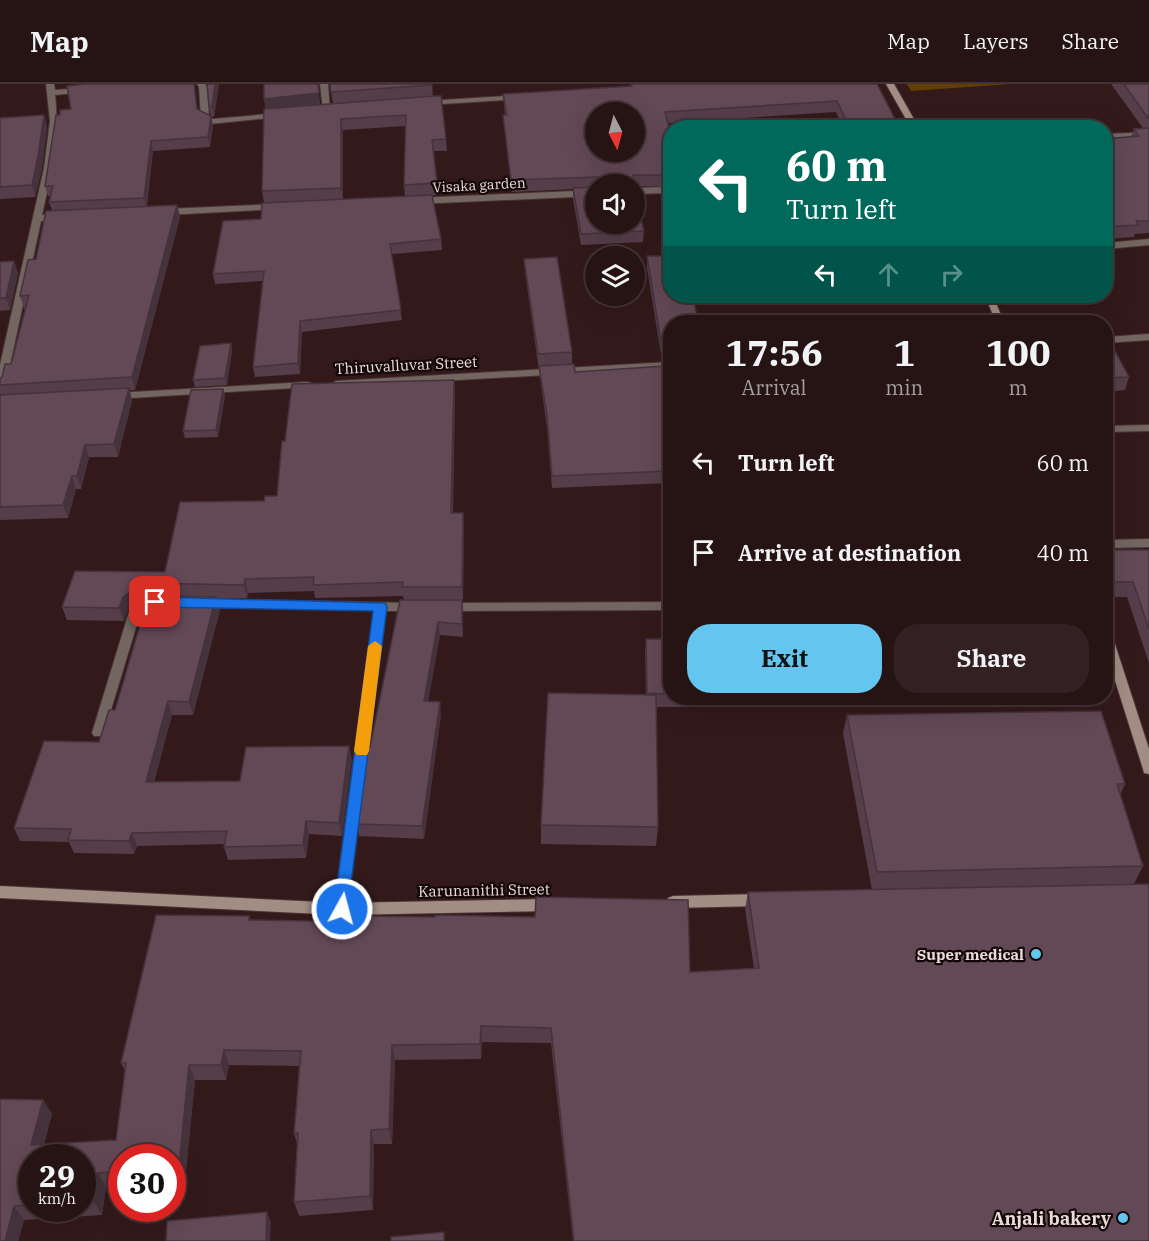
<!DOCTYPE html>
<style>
:root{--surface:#261314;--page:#322022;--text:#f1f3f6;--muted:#a49ea0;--line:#423234;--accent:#64c5ee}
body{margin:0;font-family:"IBM Plex Serif",serif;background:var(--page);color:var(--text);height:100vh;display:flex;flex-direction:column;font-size:22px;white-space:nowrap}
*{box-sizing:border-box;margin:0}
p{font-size:20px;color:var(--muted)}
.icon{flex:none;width:33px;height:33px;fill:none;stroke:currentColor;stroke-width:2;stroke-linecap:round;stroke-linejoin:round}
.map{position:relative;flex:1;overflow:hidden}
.sheet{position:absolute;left:663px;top:231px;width:450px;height:390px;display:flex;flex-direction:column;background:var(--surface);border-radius:24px;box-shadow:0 6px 24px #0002,0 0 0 2px var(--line)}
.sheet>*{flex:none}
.hud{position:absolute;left:663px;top:36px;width:450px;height:183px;border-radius:24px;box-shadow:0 6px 24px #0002,0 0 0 2px var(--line);background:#00695c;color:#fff;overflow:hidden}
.needle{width:39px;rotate:174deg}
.fabs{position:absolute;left:585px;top:18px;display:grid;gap:12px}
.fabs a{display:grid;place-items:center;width:60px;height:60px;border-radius:50%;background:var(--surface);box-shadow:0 6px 24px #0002,0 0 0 2px var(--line);font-size:30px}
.speed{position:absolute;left:18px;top:1060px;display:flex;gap:12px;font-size:30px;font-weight:700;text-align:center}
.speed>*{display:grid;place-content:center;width:78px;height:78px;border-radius:50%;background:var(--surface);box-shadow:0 6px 24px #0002,0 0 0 2px var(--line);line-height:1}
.speed small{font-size:15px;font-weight:400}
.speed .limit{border:9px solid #d22;background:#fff;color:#111}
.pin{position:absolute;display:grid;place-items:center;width:51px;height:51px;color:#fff;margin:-26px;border-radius:12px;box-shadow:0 3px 9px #0006}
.me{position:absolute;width:66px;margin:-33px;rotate:7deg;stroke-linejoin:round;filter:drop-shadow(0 0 4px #0008)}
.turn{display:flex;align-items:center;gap:21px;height:126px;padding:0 24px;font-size:27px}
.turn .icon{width:78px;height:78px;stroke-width:2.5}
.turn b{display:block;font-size:42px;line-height:51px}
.lanes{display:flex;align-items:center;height:57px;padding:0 24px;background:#0003;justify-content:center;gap:30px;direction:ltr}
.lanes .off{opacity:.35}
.eta{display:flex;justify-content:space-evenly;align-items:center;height:102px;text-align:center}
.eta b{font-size:36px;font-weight:800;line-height:42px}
.cta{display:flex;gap:12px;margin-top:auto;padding:12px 24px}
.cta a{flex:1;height:69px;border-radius:24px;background:var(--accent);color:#111;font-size:24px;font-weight:800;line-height:69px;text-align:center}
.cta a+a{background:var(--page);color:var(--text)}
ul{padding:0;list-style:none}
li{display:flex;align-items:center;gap:18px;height:90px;padding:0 24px}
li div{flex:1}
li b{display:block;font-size:22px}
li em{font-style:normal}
header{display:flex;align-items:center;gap:36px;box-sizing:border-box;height:84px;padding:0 30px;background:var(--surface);border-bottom:2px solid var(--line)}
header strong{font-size:28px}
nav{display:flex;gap:33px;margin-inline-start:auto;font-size:21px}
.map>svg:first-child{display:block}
.green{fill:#603f00}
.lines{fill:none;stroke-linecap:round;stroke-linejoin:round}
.lane-casing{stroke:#4d3435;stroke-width:2}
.street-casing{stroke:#4d3435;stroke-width:2}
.secondary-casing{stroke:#4d3435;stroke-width:2}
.lane{fill:#736660;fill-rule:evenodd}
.street{fill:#736660;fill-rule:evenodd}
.secondary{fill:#a28d84;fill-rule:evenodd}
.wall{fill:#553e4a;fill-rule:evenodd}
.shaded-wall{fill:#45323c}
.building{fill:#634856;stroke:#45323c;stroke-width:1.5;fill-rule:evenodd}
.route{fill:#1a73e8;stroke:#114b97;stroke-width:1.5}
.slow{fill:#f59e0b}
.poi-dot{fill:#64c5ee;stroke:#130808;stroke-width:2}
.labels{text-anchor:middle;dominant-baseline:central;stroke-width:4.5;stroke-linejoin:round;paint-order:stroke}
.far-street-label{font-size:14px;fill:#eddadb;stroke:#130808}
.street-label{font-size:15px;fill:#eddadb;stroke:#130808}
.poi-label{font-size:15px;font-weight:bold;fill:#eddadb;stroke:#130808;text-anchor:end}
.near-poi-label{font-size:18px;font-weight:bold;fill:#eddadb;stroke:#130808;text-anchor:end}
</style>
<header>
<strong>Map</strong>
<nav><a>Map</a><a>Layers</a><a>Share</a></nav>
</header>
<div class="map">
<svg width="1149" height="1157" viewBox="0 0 1149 1157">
<rect width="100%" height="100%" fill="#33191a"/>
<path class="green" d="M907,0H1011L911,7Z"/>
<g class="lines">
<defs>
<path id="lane" d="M1149,455V463L1106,464V456Z"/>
<g id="street">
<path d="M46,0H54L55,6L84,4L88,6L84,8L55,11C60,52 51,91 42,131L61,130L65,133L61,136L41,137L5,304L0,307V281L44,84L50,37Z"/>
<path d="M197,0H205L207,2L209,34L213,35L280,29L284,31L280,33L209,40L201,35L199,3Z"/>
<path d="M320,0H328L330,28L323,26Z"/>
<path d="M520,11H523V15L426,21L422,19L426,17Z"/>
<path d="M1149,48V52L1106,54V50Z"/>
<path d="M670,103V109L634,110V104Z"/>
<path d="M596,106V112L417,120L413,117L417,114Z"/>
<path d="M277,120L280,121V125L165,131L161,128L165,125Z"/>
<path d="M1149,155V161L1106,165V159Z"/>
<path d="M1149,250V256L1106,259V253Z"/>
<path d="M670,278V284L336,303L331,300L336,297Z"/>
<path d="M307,298L311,299V303L115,315L110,312L115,309Z"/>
<path d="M1149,341V347L1106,348V342Z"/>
<path d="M150,515L156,519L140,530L104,649L102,652H94L92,649L129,528L137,519Z"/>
<path d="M204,515L414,519L420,523L414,527H385L346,829L341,831L336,829L334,825L374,526L204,523L198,519Z"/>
<path d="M670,518V526L447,527L441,523L447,519Z"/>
</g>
<g id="secondary">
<path d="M886,0H894L919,44H911Z"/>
<path d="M985,212H993L1004,238H996Z"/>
<path d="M1106,547L1112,551L1149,665V690L1144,689L1143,685L1106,568Z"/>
<path d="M0,802L341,819L551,815L556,817L558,821L556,825L551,827L341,831L0,814Z"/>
<path d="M761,810L766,812L768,816L766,820L761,822L673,824L668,822L666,818L668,814L673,812Z"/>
</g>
</defs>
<use href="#lane" class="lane-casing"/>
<use href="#street" class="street-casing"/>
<use href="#secondary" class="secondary-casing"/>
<use href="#lane" class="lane"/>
<use href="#street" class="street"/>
<use href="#secondary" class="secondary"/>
</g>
<g class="wall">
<path d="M207,0H219L214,33L211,32L209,22Z"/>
<path d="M318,0L320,21L333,20L330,0H432L433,12L446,55L447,67H434L438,111L405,112L404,101L406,42L343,46V115L264,119L262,107L266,25L264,15Z"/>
<path d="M631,0H877L895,35L893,44H843L836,28L668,39L670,48V103L634,102V100H596V140L644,147L643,158L581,161L573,115V105L512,108L504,42L503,31H505L503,10L631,2Z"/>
<path d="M1111,0H1149V149L1135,150L1134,153L1106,155V55L1131,53L1134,45L1143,44Z"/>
<path d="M198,26L213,42L210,63L153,67L147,122L177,121L180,133L135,306H130L132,317L118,373H89L81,405H76L68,434L0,436V294L2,293L11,280L26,224L24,225L20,212L36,175L52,126L49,118L50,112H48L45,102Z"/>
<path d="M44,31L47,42L42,84L35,113L0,115V34Z"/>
<path d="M223,137L441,155L442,166L392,170L402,236L302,248L300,290L255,293L253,283L263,197L215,200L213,190Z"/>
<path d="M647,172L670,238V399L552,404L547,343L525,188L524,175L572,268V280L575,288L664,282V276H662L647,184Z"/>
<path d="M14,177L18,189L10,226L0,227V178Z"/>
<path d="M1106,257L1129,293L1125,306L1106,308Z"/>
<path d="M231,259L232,266L227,301L195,303L193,296Z"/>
<path d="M454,296L455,310L453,429L464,443L463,516H462L463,529V553L440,551L428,617L441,630L424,755L359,752L357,740L370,663L404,516L403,512L315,514L314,507L248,509L247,514H216L220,526L193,631H172L154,698L240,697L352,675L342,752L309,750L306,774L228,776L224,763L225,760L137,762L134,770L74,769L69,758L20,757L14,744L99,658L115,626L141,538H140L136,524L137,520L128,526L124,537L67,536L62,523L165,488L264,417L277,412L285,357Z"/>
<path d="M223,305L225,312L218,353L185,354L183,347Z"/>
<path d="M1106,466H1149V579L1127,513H1106Z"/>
<path d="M646,555H670V614H712L711,623H656L658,743L656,762L541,760V741L646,611L645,569Z"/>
<path d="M847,631L1125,700L1120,711L1143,782L1134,800L872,806L843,649Z"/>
<path d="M1148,800L1149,804V1157H573L551,959L482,958L481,975L395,976L392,1060H374L373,1126L299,1132L294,1118L297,1060L294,1049L299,982L229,981L226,996H195L185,1096L172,1097V1074H122V1102L106,1103L102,1131L24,1136L18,1157H0V1015L43,1016L52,1030L44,1060L116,1056L125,987L121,979L156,831L249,832L251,836L363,838L364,832L435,833V831L535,833L536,813L688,816L690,888L754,884L745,825L748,808ZM32,1074H82V1125H32Z"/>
</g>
<g class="shaded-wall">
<path d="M215,0H219L214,33L212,23Z"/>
<path d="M318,0L320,22L266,27L264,15Z"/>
<path d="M44,31L47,42L42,84L35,113L32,101Z"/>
<path d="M211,32L213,42L210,63L208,53Z"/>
<path d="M341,35L343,46V115L341,104Z"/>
<path d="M151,57L153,67L146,124L144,114Z"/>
<path d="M177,121L180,133L135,306L132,293Z"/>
<path d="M14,177L18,189L10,226L6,214Z"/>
<path d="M300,237L302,248L300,290L298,279Z"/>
<path d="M231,259L232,266L227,301L225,294Z"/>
<path d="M454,296L455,310L452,443L451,429Z"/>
<path d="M129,304L132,317L118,373L114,360Z"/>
<path d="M223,305L225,312L218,353L216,346Z"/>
<path d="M85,361L89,373L81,405L77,392Z"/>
<path d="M72,392L76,405L68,434L63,421Z"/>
<path d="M463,429L464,443L463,516L462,503Z"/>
<path d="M245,495L248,509L247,514L244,501Z"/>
<path d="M143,499L147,513L128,526L124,537L119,524L123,513Z"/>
<path d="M216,513L220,526L193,631L189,618Z"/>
<path d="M462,516L463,529V553L462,540Z"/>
<path d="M438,538L440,551L426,630L424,617Z"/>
<path d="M168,617L172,631L150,711L146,698Z"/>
<path d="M440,618L441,630L424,755L422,742Z"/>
<path d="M349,662L352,675L342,752L339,739Z"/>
<path d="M306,737L309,750L306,774L303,761Z"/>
<path d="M132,749L137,762L134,770L129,757Z"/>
<path d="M481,942L482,958L481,975L480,960Z"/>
<path d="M392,961L395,976L392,1060L389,1045Z"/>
<path d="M224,966L229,981L226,996L221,981Z"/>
<path d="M189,981L195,996L185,1096L179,1082Z"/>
<path d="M43,1016L52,1030L40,1074L31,1061Z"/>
<path d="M371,1046L374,1060L373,1126L370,1112Z"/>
<path d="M98,1089L106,1103L102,1131L94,1118Z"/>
<path d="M14,1122L24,1136L18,1157H5Z"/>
<path d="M267,1128L271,1138L270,1157H266Z"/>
</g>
<g class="building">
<path d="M85,0H194L197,25L211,32L208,53L151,57L144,114L49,118L53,102H45L56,31H60V26L71,25L67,2Z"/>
<path d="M207,0H215L212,23L209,22Z"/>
<path d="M264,0H318L319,9L264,15Z"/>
<path d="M330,0H432V1L331,8Z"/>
<path d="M631,0H877L895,35L847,38L837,17L665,28L670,48V91H633V100H597L598,93L511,96L503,31H507L503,10L632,2ZM596,28H634V68H596Z"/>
<path d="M1124,0H1149V34H1148Z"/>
<path d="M434,12H441L446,55L432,56L437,99L404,101L406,31L341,35V104L262,107L264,25Z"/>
<path d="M44,31L38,72L32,101L0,103V34Z"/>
<path d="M1149,44V137H1136L1138,141L1106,143V55L1139,52L1134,45Z"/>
<path d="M596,103V140H634V109L644,147L581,150L573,104Z"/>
<path d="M432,111L441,155L390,160L401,226L300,237L298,279L253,283L264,187L213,190L223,137L261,135L262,119Z"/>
<path d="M177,121L132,293L0,301V294L2,293L5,280H11L29,211L20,212L28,176L36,175L46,127Z"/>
<path d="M647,172H670V212H693L698,238H670V264H662Z"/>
<path d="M557,173L572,268L538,270L524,175Z"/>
<path d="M14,177L6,214H0V178Z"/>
<path d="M1109,256L1129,293L1106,294V257Z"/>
<path d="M231,259L225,294L193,296L200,262Z"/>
<path d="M670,274V387L552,392L547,331L539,282L574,280L575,288L665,282L664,275Z"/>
<path d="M454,296L451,429H463L462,503H402L403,498L313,501L314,493L245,495L244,501L143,499L123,513L119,524L62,523L75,487L165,488L180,418L264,417L265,412H277L282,357H285L292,300Z"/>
<path d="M129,304L114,360L85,361L77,392H72L63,421L0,423V311Z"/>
<path d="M223,305L216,346L183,347L191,306Z"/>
<path d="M1106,466H1149V545L1133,498H1106Z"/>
<path d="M146,512L216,513L189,618L168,617L146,698L240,697L246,663L349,662L339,739L306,737L303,761L224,763L227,747L132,749L129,757L68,756L71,745L14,744L44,657L99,658L109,626H115L145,524H136L138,518Z"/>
<path d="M400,516H462V540L438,538L424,617L440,618L422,742L357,740L367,663H370Z"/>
<path d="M646,555H670V610L647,609Z"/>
<path d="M548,609L656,611L658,743L541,741Z"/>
<path d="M1101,627L1125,700H1117L1143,782L877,788L847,631Z"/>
<path d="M1148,800L1149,804V1157H574L551,944L481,942L480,960L392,961L389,1045L371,1046L370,1112L294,1118L298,1049H294L301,967L224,966L221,981H189L179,1082L172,1083V1074H122V1087L98,1089L94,1118H82V1074H32V1121L14,1122L5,1157H0V1015L43,1016L31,1061L116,1056L126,979H121L156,831L249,832V836L363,838L364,832L435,833V831L535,833L536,813L688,816L690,888L759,884L748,808Z"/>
<path d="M267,1128L266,1157H166L167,1137Z"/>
<path d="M444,1148V1157H391V1153Z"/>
</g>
<path class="route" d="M155,513L385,519L387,523L347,830L342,832L336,830L334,825L373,527L155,523L148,518Z"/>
<path class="slow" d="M375,557L382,562L369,667L367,671H357L354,667L368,562Z"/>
<g class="poi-dot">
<circle cx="1036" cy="870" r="6"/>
<circle cx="1123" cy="1134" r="6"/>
</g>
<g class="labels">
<g class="far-street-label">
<text transform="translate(479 101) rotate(-3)">Visaka garden</text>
</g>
<g class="street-label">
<text transform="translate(406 281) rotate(-3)">Thiruvalluvar Street</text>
<text transform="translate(484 806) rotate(-1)">Karunanithi Street</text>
</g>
<g class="poi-label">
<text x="1024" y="870">Super medical</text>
</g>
<g class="near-poi-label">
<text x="1111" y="1134">Anjali bakery</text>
</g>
</g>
</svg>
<div class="fabs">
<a><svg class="needle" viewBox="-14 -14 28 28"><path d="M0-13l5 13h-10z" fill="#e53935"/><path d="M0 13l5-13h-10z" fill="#a49ea0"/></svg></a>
<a><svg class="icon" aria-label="sound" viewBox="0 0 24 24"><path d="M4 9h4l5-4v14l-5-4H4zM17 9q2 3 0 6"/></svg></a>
<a><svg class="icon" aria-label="layers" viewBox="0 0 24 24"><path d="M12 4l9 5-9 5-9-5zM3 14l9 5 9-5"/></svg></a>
</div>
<div class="speed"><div>29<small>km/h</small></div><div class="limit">30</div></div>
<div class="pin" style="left:155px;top:518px;background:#d93025"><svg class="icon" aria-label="arrive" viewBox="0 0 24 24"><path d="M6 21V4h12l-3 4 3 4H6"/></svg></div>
<svg class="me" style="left:342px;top:825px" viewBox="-20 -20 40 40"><circle r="17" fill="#1a73e8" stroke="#fff" stroke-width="3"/><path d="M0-11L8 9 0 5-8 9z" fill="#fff"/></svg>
<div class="hud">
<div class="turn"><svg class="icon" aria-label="left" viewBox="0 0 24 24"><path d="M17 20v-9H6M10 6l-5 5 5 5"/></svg><div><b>60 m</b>Turn left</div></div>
<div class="lanes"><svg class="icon" aria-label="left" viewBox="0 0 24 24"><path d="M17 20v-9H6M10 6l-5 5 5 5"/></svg><svg class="icon off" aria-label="ahead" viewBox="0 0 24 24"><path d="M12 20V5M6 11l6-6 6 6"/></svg><svg class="icon off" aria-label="right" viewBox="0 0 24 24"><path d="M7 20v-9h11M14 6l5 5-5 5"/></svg></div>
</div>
<section class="sheet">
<div class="eta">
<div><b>17:56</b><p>Arrival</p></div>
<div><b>1</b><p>min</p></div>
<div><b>100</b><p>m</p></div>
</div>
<ul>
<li><svg class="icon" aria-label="left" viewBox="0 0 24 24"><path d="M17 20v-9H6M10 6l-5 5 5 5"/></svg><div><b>Turn left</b></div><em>60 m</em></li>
<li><svg class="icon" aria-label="arrive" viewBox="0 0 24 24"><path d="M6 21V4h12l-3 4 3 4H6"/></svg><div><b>Arrive at destination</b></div><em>40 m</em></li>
</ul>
<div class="cta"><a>Exit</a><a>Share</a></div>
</section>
</div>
